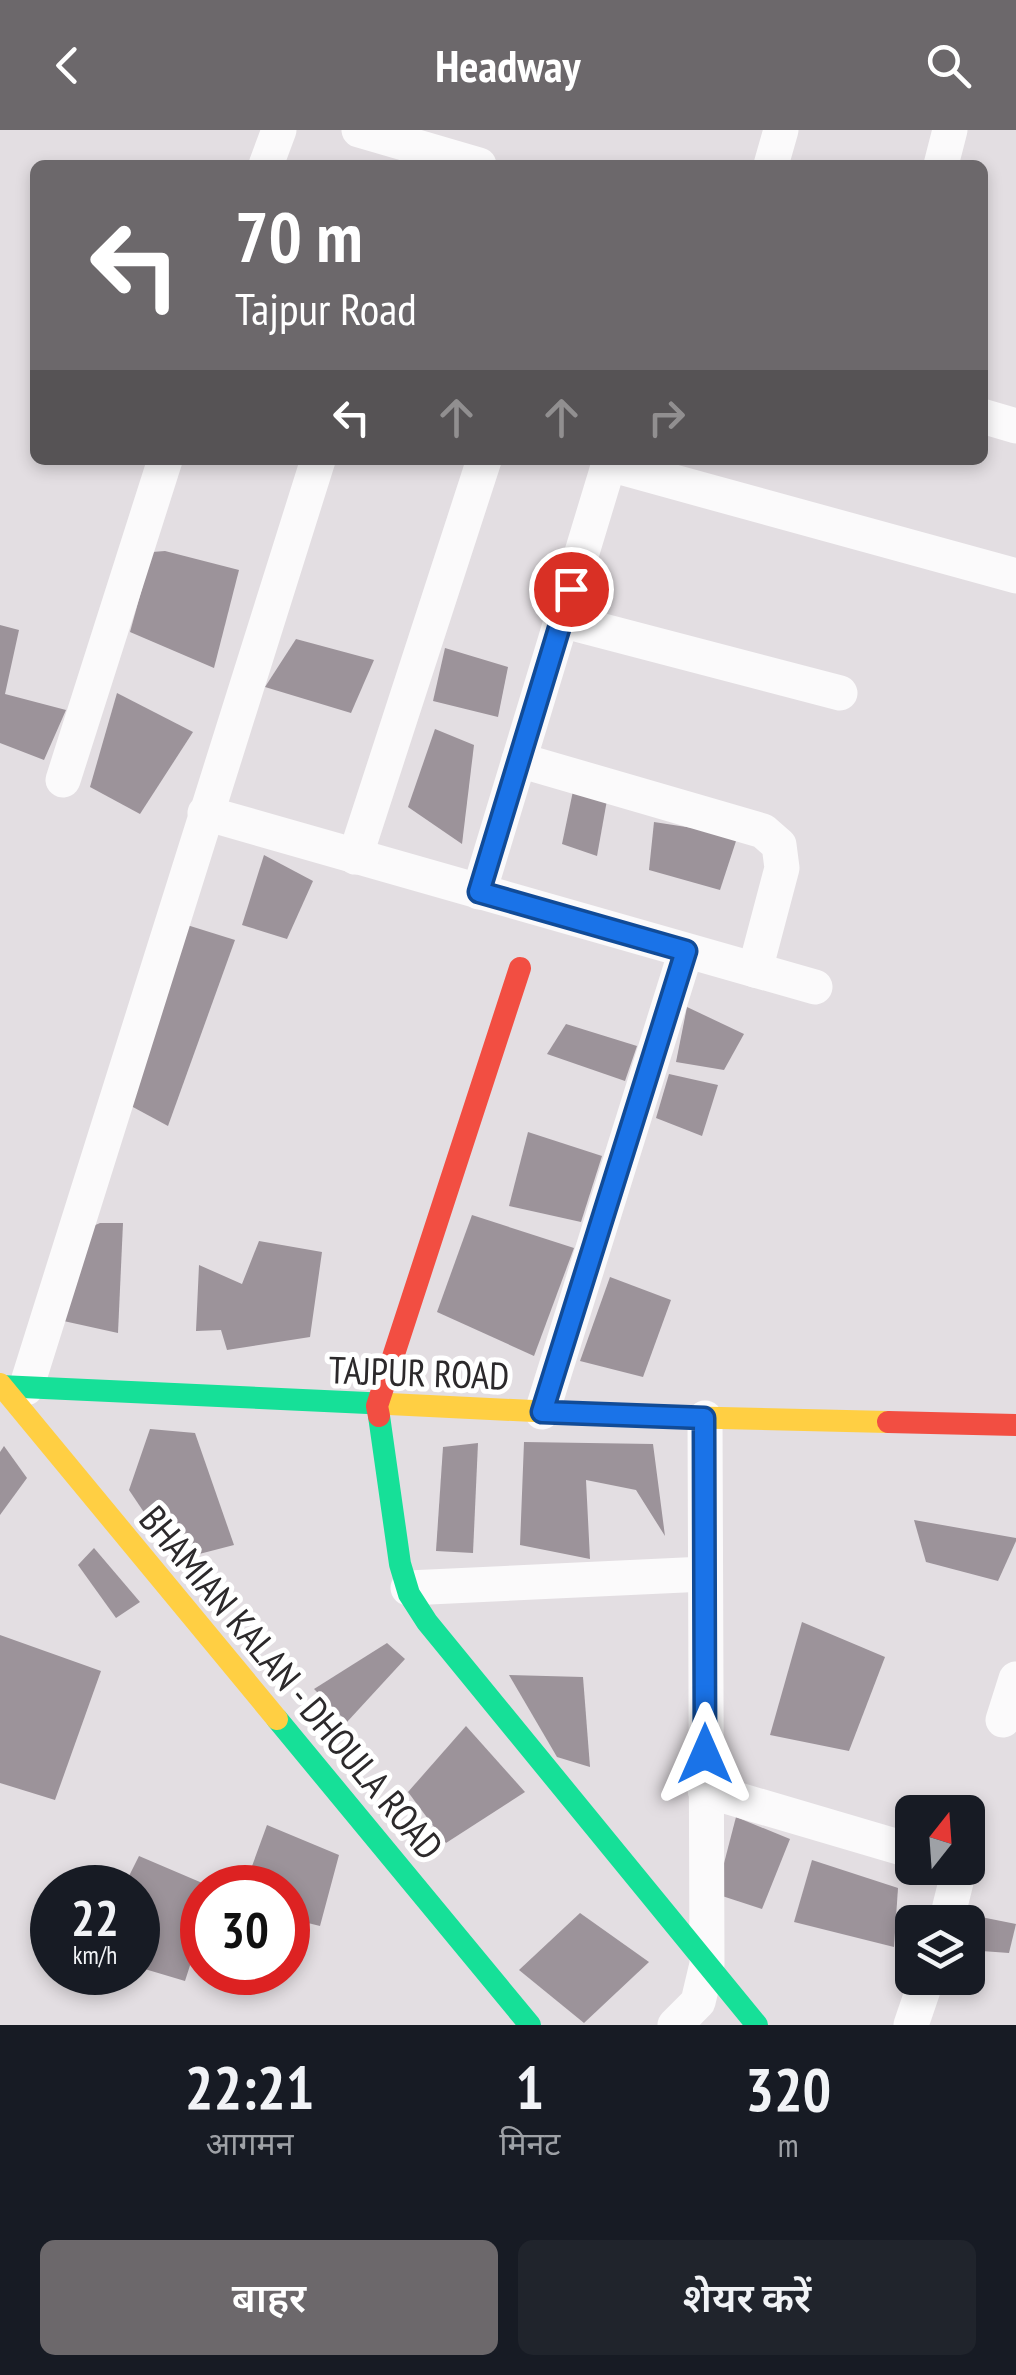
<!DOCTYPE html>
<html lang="hi">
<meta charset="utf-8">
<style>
:root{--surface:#171b24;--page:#20242c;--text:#f1f3f6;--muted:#9ea1a6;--accent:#6c686b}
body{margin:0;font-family:"PT Sans Narrow","Noto Sans Devanagari",sans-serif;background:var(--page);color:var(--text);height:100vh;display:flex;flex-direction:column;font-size:38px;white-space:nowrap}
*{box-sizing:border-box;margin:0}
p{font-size:32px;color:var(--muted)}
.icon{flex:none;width:55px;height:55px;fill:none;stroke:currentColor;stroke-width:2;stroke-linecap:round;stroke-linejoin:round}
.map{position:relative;height:1895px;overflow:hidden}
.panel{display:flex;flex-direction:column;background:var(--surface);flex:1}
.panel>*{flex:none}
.guide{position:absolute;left:30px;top:30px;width:958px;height:305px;border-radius:15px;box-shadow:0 5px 15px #0003;background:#6c686b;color:#fff;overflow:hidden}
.needle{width:65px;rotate:17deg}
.fabs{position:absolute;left:895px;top:1665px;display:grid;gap:20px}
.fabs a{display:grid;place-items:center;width:90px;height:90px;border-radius:15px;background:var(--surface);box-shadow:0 5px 15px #0003;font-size:50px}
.speed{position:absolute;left:30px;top:1735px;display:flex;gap:20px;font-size:50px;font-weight:700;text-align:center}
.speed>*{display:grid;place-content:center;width:130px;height:130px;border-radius:50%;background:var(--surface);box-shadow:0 5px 15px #0003;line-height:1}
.speed small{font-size:25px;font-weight:400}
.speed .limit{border:15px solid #d22;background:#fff;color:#111}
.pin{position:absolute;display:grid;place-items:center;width:85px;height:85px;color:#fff;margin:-42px;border:5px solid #fff;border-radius:50%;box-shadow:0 2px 10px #0007}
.me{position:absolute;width:110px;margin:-55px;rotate:0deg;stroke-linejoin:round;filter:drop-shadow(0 0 8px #0008)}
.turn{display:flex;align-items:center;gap:35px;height:210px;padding:0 40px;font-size:45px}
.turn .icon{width:130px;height:130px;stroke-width:2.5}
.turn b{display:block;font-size:70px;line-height:85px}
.lanes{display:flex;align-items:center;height:95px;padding:0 40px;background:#0003;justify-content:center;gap:50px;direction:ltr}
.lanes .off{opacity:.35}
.eta{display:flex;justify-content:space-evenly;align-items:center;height:170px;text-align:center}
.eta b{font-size:60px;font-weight:600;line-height:70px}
.cta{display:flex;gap:20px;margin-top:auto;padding:20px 40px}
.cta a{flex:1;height:115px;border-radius:15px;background:var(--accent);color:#fff;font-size:40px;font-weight:600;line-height:115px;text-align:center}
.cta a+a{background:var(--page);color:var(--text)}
header{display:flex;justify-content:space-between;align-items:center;height:130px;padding:0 40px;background:var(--accent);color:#fff;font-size:45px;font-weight:600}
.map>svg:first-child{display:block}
.building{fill:#9c939a}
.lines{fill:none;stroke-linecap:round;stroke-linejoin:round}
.street{stroke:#fbfafb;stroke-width:35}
.fast{stroke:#16e098;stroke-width:22}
.slow{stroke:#ffcf43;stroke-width:22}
.jam{stroke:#f24e42;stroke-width:22}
.route-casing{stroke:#114b97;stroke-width:25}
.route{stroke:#1a73e8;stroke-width:18}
.labels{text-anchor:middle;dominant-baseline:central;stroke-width:10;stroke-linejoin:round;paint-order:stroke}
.street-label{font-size:38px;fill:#2c292b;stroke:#fff}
</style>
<header><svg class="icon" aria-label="back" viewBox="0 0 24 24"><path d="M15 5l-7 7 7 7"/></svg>Headway<svg class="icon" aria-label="search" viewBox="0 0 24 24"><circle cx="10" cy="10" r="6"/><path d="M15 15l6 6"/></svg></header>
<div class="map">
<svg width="1016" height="1895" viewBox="0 0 1016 1895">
<rect width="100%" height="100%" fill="#e3dee2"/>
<g class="building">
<path d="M165,421L239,440L214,538L130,502L152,422Z"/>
<path d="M0,495L19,500L5,564L66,580L44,630L0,613Z"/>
<path d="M296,509L374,530L351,583L265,557Z"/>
<path d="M445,518L508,537L498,587L433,571Z"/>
<path d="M117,563L193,602L140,684L90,657Z"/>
<path d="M435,599L474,615L462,714L408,677Z"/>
<path d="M573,661L607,670L597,726L562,714Z"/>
<path d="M654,692L738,705L720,760L649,740Z"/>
<path d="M264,725L313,751L287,809L242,795Z"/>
<path d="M187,795L235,810L168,996L131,976Z"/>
<path d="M687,877L744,904L724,940L676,932Z"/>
<path d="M566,894L637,916L625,951L547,924Z"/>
<path d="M669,944L718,955L702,1006L656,988Z"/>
<path d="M528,1002L602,1026L581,1092L509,1076Z"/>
<path d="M472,1085L574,1118L534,1226L437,1182Z"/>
<path d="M100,1093H123L118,1203L59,1190L86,1099Z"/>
<path d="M259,1111L322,1122L310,1207L227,1220L221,1200L196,1201L199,1135L242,1154Z"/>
<path d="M610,1147L671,1170L643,1247L580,1231Z"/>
<path d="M150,1299L195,1303L234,1415L176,1430L129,1360Z"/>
<path d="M524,1312L653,1314L665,1406L636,1360L586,1350L590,1429L520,1415Z"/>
<path d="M478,1313L473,1423L436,1421L443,1317Z"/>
<path d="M4,1316L27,1348L0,1385V1322Z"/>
<path d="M914,1390L1016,1408V1411L998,1451L926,1432Z"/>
<path d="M94,1418L140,1472L116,1488L78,1435Z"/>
<path d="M802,1492L885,1527L849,1621L770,1605Z"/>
<path d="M0,1505L101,1541L55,1670L0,1653Z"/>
<path d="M387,1513L405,1529L347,1592L314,1559Z"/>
<path d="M509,1545L583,1547L590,1637L557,1627Z"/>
<path d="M466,1596L525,1662L446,1713L408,1662Z"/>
<path d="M736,1687L790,1709L762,1779L716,1764Z"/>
<path d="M267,1695L339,1725L320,1796L288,1788V1758H244Z"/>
<path d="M139,1726L214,1758H202V1798L185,1851L138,1837V1758H123Z"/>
<path d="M812,1730L898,1758L894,1817L794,1792Z"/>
<path d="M580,1783L649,1832L584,1893L519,1840Z"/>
<path d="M976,1786L1016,1794L1009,1823L968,1820V1807Z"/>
</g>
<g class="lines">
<g class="street">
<path d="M359,0L479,35"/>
<path d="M266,35L279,0"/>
<path d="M771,35L781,0"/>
<path d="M941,35L950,0"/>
<path d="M982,286L1016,296"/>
<path d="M609,334L1016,446"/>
<path d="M561,490L840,563"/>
<path d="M519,630L763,701L779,715L782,738L755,840"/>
<path d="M63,650L165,330"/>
<path d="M205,683L815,857"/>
<path d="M355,727L484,330"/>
<path d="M479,762L610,330"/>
<path d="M26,1258L318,330"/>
<path d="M542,1282L686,821"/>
<path d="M408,1458L705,1444"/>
<path d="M1003,1590L1016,1549"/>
<path d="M705,1660L912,1721"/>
<path d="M946,1792L957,1748L949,1738"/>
<path d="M675,1895L698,1872L707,1834L705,1288"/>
<path d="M911,1895L927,1848"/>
</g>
<g class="fast">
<path d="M0,1256L389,1274"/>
<path d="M379,1286L400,1434L409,1464L427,1492L757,1895"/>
<path d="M277,1589L530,1895"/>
</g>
<g class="slow">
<path d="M0,1254L277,1589"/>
<path d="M389,1274L634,1286L888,1292"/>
</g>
<g class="jam">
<path d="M379,1286L377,1276L520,838"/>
<path d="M888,1292L1016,1295"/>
</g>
</g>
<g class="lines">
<defs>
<path id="route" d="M571,459L479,762L686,821L542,1282L704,1288L705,1624"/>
</defs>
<use href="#route" class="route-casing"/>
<use href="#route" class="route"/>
</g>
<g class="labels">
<g class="street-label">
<text transform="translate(419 1242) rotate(2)">TAJPUR ROAD</text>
<text transform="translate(292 1552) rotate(50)">BHAMIAN KALAN - DHOULA ROAD</text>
</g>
</g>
</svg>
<div class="fabs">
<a><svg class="needle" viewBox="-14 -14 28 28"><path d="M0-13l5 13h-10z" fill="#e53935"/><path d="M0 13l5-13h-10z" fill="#9ea1a6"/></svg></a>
<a><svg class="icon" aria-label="layers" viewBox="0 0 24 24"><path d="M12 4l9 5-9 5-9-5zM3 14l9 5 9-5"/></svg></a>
</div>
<div class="speed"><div>22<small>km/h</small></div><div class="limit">30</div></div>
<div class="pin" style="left:571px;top:459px;background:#d93025"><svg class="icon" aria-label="arrive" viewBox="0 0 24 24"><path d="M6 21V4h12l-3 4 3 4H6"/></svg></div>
<svg class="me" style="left:705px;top:1624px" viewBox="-20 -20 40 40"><path d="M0-17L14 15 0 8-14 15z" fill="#1a73e8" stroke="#fff" stroke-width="4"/></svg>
<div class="guide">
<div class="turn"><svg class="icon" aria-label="left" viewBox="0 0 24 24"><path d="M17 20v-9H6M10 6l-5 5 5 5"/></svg><div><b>70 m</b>Tajpur Road</div></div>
<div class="lanes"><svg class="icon" aria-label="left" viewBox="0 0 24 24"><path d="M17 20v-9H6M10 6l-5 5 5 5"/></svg><svg class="icon off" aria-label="ahead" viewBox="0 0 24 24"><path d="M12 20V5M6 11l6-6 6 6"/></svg><svg class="icon off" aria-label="ahead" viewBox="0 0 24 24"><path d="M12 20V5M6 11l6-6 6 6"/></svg><svg class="icon off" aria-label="right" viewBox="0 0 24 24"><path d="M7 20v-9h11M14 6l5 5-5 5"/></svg></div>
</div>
</div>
<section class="panel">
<div class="eta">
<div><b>22:21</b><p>आगमन</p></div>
<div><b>1</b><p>मिनट</p></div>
<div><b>320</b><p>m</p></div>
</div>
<div class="cta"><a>बाहर</a><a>शेयर करें</a></div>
</section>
